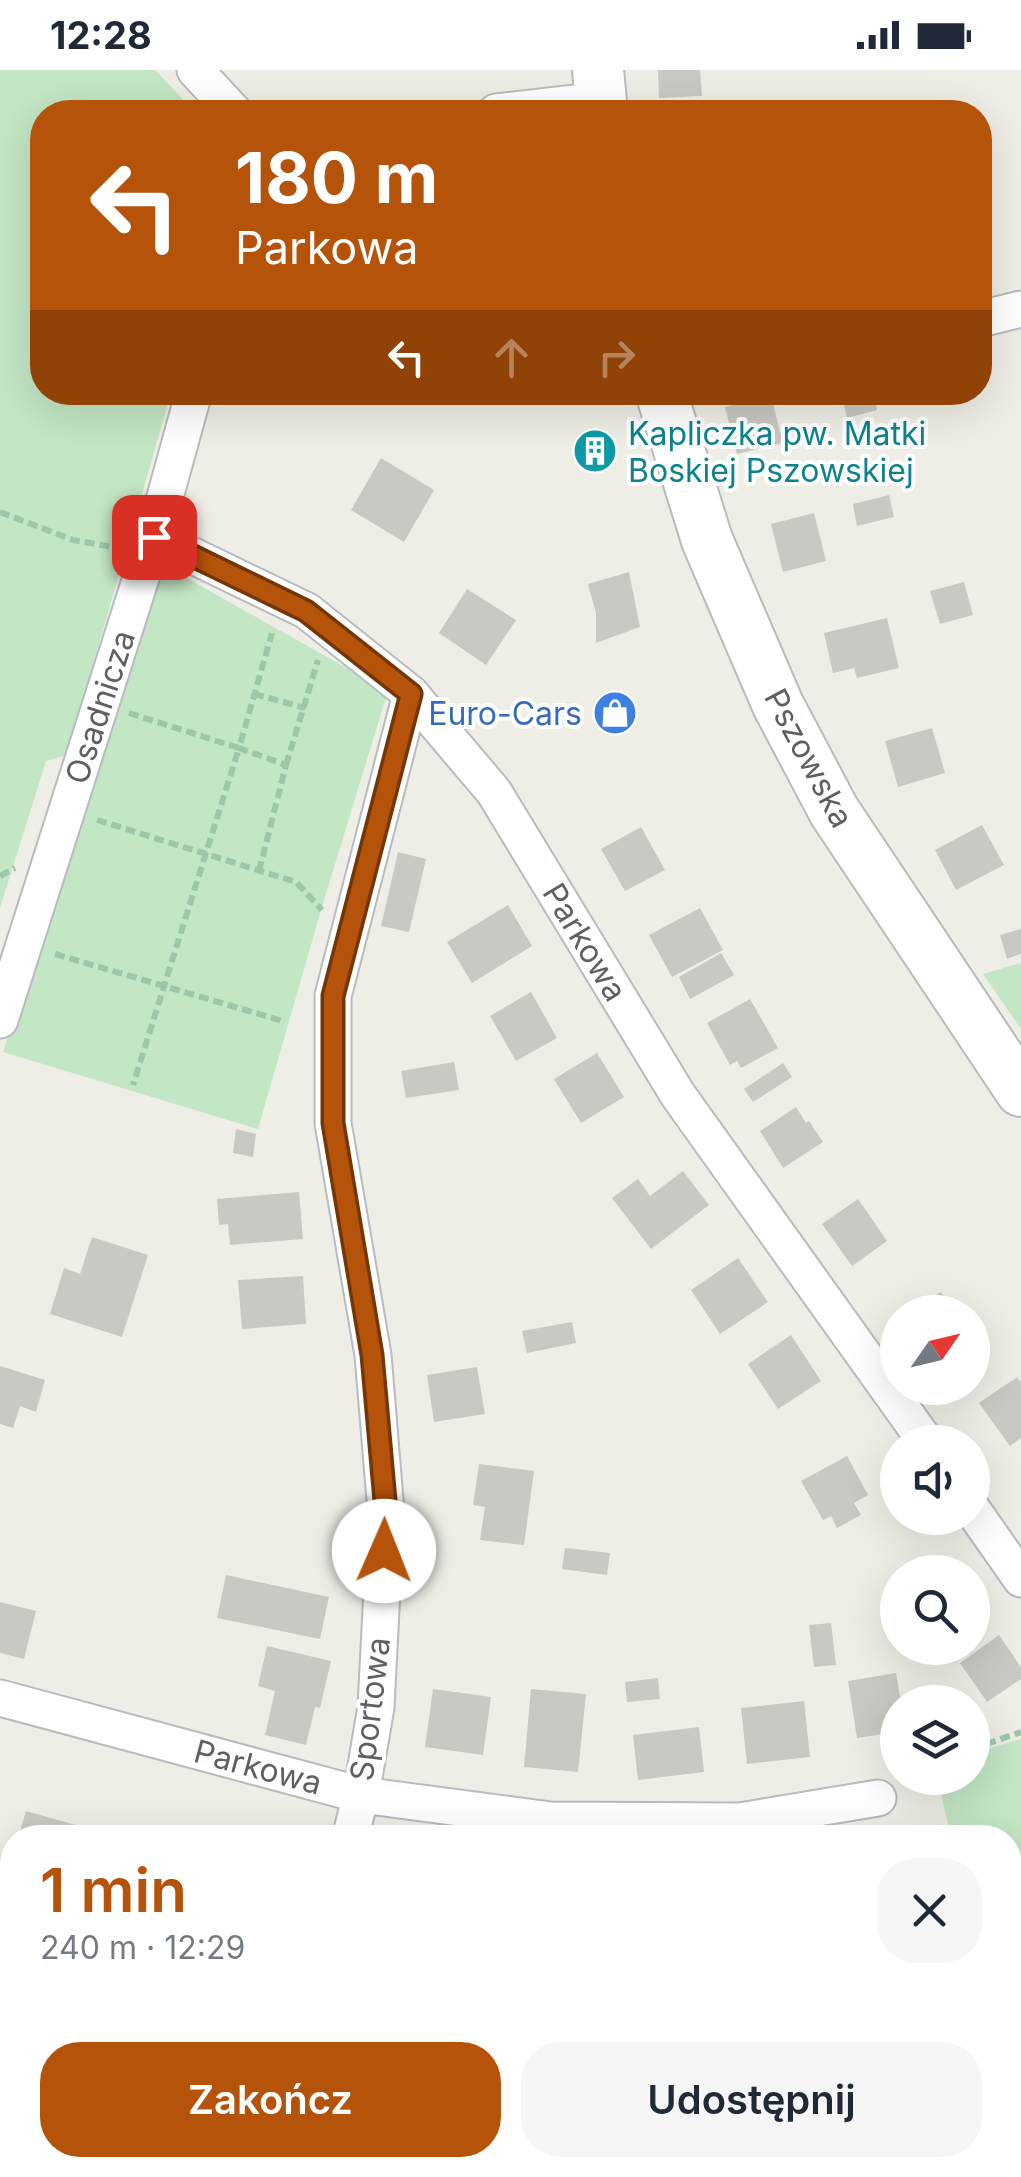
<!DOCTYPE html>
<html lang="pl">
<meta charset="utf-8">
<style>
:root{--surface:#fff;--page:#f6f6f7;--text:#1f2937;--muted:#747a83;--accent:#b45309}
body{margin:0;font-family:Inter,sans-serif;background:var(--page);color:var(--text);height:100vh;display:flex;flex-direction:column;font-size:38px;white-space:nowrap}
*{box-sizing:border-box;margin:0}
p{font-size:32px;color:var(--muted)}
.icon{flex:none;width:55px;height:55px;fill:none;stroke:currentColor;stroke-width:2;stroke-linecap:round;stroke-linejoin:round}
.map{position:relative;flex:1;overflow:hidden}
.drawer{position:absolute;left:0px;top:1755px;width:1022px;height:352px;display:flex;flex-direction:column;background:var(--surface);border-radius:40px 40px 0 0;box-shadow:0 10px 40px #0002}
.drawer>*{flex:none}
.top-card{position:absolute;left:30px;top:30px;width:962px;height:305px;border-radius:40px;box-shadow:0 10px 40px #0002;background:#b45309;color:#fff;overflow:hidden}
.needle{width:65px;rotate:56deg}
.buttons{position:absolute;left:880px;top:1225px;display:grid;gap:20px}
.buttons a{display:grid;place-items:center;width:110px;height:110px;border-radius:50%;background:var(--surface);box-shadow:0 10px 40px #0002;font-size:50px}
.pin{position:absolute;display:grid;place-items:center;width:85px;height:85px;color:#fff;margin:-42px;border-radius:20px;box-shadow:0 5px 15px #0006}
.me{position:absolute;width:110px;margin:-55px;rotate:1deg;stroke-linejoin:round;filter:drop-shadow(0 0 8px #0008)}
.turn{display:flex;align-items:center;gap:35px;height:210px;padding:0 40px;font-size:45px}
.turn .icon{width:130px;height:130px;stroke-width:2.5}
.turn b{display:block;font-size:70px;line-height:85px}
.lanes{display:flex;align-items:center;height:95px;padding:0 40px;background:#0003;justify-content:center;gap:50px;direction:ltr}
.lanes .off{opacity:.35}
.round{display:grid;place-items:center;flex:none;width:105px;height:105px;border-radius:40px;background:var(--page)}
.overview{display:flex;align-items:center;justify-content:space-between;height:170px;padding:0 40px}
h1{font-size:60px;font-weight:600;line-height:75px;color:var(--accent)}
.primary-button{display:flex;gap:20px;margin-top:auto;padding:20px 40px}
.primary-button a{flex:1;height:115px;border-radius:40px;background:var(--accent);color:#fff;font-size:40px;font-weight:600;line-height:115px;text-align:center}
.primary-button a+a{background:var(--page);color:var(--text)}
.status{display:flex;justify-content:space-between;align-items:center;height:70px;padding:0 50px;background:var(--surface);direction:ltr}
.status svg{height:28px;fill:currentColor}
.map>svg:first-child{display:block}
.green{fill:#c3e6c4}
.building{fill:#cac8c3}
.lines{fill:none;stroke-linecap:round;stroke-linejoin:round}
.street-casing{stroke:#b8bbbf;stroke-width:39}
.secondary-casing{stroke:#b7babf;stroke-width:54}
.path{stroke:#9cc7aa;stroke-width:6;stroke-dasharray:10 5;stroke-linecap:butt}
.street{stroke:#fff;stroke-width:35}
.secondary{stroke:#fff;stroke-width:50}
.route-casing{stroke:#753606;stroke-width:25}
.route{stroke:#b45309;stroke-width:18}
.labels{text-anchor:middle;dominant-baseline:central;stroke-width:8;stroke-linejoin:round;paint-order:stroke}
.culture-label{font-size:32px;fill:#0d838f;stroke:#fff;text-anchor:start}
.street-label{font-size:32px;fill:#5d6166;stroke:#fff}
.shop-label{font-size:32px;fill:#366cbe;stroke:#fff;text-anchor:end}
</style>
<div class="status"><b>12:28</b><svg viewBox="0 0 49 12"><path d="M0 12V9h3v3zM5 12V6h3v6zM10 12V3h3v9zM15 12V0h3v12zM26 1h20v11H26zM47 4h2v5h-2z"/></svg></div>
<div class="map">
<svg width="1021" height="2107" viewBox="0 0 1021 2107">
<rect width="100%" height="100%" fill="#efeee6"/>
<g class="green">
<path d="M0,0H155L195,42H42V322L171,323L67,685L46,691L0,838Z"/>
<path d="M165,496L388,621L321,840L258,1059L3,982L154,504Z"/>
<path d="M1021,893V959L983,904Z"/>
<path d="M1021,1669V1961L1010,1963V1768L951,1767L937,1708H972L973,1683Z"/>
</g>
<g class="building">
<path d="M658,0H700L702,26L659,28Z"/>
<path d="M841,322H873L877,340L847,348Z"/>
<path d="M771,326L783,373L737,384L725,337Z"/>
<path d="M593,369L606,380L596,392L584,381Z"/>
<path d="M381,388L434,420L404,472L351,440Z"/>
<path d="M889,425L894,447L857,456L853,434Z"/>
<path d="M814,443L826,491L783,502L771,454Z"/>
<path d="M629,502L640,557L596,573V543L588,514Z"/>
<path d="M964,512L973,545L940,554L930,521Z"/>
<path d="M467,519L516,550L486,595L439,563Z"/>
<path d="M887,548L899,598L857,608L854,598L833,603L824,563Z"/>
<path d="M932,658L945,703L898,717L885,671Z"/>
<path d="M982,755L1004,795L956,820L935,780Z"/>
<path d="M641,757L665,800L625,821L601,779Z"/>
<path d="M398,782L426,789L409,862L381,856Z"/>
<path d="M508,835L532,876L472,913L447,872Z"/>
<path d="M700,838L723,880L672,907L649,865Z"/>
<path d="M1021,859V884L1007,889L1000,865Z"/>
<path d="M721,883L734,905L690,929L679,907Z"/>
<path d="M531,922L557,968L516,991L490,946Z"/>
<path d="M750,929L778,978L741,998L737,991L730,995L707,953Z"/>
<path d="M597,983L624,1027L581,1053L554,1009Z"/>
<path d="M454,992L459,1020L406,1028L401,1001Z"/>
<path d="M783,993L792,1007L753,1032L744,1019Z"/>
<path d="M796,1037L806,1053L809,1051L823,1072L783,1098L760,1061Z"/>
<path d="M236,1059L256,1064L253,1087L233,1083Z"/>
<path d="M683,1101L709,1135L651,1179L612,1128L638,1109L650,1126Z"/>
<path d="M299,1122L303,1169L230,1175L228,1154L219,1155L217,1129Z"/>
<path d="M858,1129L887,1171L852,1196L822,1154Z"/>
<path d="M92,1167L148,1185L122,1267L50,1244L64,1198L80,1204Z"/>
<path d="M738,1188L768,1232L720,1264L691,1220Z"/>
<path d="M303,1206L306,1254L242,1259L238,1210Z"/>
<path d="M941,1222L955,1242H911Z"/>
<path d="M572,1252L576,1273L527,1283L522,1261Z"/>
<path d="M791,1265L821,1311L778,1339L748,1294Z"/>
<path d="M0,1296L45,1310L36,1342L20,1336L13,1358L0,1354Z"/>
<path d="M477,1297L485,1344L434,1352L427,1305Z"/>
<path d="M1017,1307L1021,1313V1368L1010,1376L979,1333Z"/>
<path d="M847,1386L868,1425L854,1433L861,1445L837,1458L831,1446L823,1450L801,1411Z"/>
<path d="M479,1394L534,1401L524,1475L480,1470L485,1437L473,1435Z"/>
<path d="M565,1478L610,1483L607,1505L562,1499Z"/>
<path d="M226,1505L329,1527L320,1569L217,1548Z"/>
<path d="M0,1532L36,1541L24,1589L0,1583Z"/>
<path d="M831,1553L836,1595L814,1597L809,1555Z"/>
<path d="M999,1565L1021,1597V1609L987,1632L960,1593Z"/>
<path d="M267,1576L331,1591L320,1638L315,1637L306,1675L265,1665L275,1621L258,1616Z"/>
<path d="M896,1603L901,1632H898V1662L857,1668L848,1611Z"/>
<path d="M658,1608L660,1629L627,1632L625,1612Z"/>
<path d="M433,1619L491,1627L483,1685L425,1677Z"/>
<path d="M531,1619L586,1624L578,1702L524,1697Z"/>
<path d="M804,1631L810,1687L747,1694L741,1638Z"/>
<path d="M699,1657L704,1702L638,1710L633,1665Z"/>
<path d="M26,1741L83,1757L80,1768H18Z"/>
<path d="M124,2095H178L173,2107H119Z"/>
</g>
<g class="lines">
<defs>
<g id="street">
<path d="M195,0L234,42"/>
<path d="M496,42L601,30"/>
<path d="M980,249L1021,239"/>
<path d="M154,467L307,541L411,624L494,722L678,1025L926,1372"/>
<path d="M0,950L154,467L194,322"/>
<path d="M972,1439L1021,1509"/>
<path d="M0,1628L361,1725L551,1750L740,1751L878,1728"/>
<path d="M350,1768L361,1725L376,1637L386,1442L373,1285L333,1053V926L411,624"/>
<path d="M234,2107L240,2095"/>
</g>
<g id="secondary">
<path d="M598,0L602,42"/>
<path d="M661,322L707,470L778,635L834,741L1021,1021"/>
</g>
</defs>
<use href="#street" class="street-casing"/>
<use href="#secondary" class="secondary-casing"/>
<g class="path">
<path d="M0,442L73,470L118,478"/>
<path d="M254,624L305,638"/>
<path d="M129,643L239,678L133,1015"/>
<path d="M286,695L318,590"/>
<path d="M97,750L296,812L322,840"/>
<path d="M259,801L286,695L239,678L272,563"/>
<path d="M0,806L15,798"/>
<path d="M55,884L283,951"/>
<path d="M972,1679L1021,1662"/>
</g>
<use href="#street" class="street"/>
<use href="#secondary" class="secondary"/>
</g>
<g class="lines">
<defs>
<path id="route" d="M154,467L306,541L411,624L333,926V1053L372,1285L386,1442L384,1481"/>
</defs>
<use href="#route" class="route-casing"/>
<use href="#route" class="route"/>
</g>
<defs>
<symbol id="building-disc" viewBox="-11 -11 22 22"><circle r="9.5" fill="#0f9aa8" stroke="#fff"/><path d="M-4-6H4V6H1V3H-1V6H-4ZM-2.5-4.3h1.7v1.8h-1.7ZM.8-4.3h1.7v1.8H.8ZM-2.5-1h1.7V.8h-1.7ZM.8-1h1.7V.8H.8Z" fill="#fff"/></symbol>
<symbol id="shop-disc" viewBox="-11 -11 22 22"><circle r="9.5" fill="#3f7fe0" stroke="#fff"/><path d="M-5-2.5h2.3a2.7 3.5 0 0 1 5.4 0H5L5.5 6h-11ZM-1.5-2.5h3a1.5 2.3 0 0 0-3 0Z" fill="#fff"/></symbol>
</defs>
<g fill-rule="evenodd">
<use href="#building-disc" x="570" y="356" width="50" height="50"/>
<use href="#shop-disc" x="590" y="618" width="50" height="50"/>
</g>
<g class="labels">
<g class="culture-label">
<text x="628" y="363">Kapliczka pw. Matki<tspan x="628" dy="37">Boskiej Pszowskiej</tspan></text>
</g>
<g class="street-label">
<text transform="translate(100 637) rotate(-72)">Osadnicza</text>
<text transform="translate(809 688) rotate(62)">Pszowska</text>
<text transform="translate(585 872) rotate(59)">Parkowa</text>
<text transform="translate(370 1639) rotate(-83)">Sportowa</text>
<text transform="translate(258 1697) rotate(15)">Parkowa</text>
</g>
<g class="shop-label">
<text x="582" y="643">Euro-Cars</text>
</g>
</g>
</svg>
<div class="buttons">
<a><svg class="needle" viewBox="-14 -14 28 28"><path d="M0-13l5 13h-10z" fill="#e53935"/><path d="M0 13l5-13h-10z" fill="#747a83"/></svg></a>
<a><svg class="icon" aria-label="sound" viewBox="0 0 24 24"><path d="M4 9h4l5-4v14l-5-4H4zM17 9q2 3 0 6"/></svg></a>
<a><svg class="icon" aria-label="search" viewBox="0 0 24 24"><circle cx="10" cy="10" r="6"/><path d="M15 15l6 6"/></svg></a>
<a><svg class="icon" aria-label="layers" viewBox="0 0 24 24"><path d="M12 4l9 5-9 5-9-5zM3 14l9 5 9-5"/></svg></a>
</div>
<div class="pin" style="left:154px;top:467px;background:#d93025"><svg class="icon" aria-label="arrive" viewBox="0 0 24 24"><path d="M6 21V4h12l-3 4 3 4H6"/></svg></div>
<svg class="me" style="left:384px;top:1481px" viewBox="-20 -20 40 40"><circle r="19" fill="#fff"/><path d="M0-13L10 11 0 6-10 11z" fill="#b45309"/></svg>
<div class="top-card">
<div class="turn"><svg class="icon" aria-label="left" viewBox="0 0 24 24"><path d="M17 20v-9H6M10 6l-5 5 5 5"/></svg><div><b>180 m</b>Parkowa</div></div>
<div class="lanes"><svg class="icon" aria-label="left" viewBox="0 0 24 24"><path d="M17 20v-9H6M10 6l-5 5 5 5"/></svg><svg class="icon off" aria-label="ahead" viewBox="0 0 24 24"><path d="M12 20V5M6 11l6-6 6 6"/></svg><svg class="icon off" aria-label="right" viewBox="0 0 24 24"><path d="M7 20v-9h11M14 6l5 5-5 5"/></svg></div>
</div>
<section class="drawer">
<div class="overview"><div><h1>1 min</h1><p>240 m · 12:29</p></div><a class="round"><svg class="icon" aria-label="close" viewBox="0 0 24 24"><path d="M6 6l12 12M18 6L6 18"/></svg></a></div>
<div class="primary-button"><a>Zakończ</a><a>Udostępnij</a></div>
</section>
</div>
